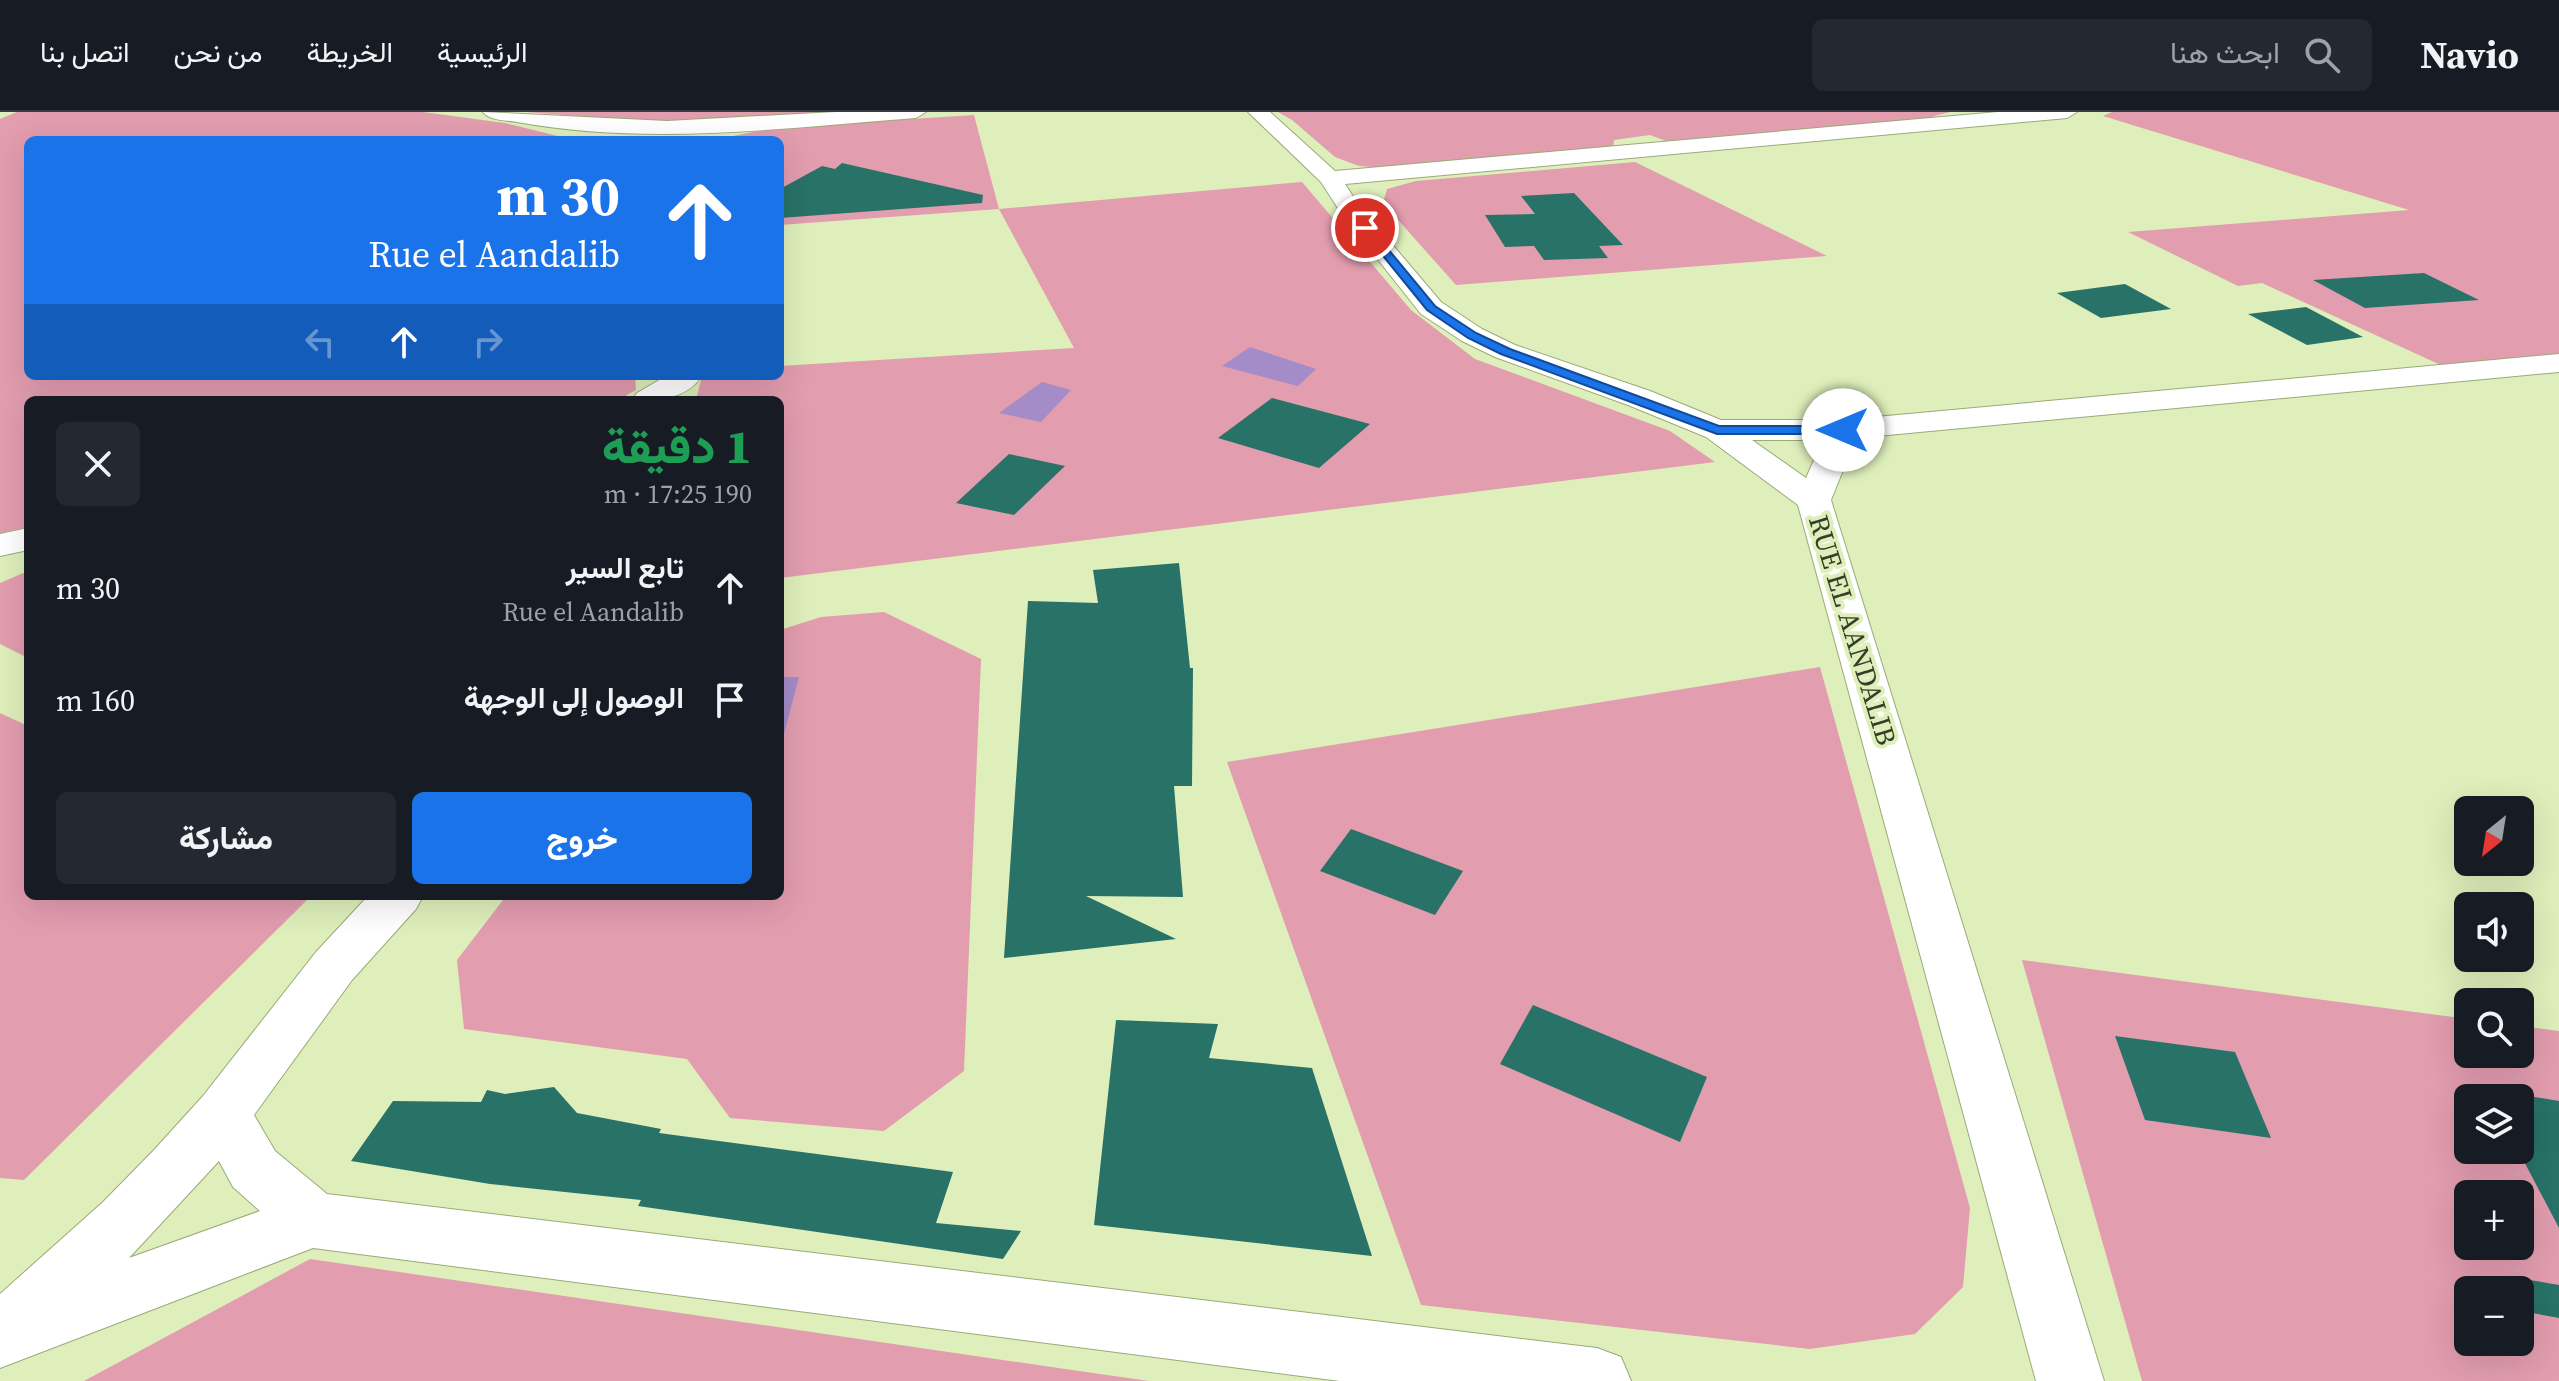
<!DOCTYPE html>
<html lang="ar">
<meta charset="utf-8">
<style>
:root{--surface:#171b24;--page:#242831;--text:#f1f3f6;--muted:#9ea1a6;--line:#363941;--accent:#1a73e8}
body{margin:0;font-family:"Source Serif 4",Vazirmatn,serif;background:var(--page);color:var(--text);direction:rtl;height:100vh;display:flex;flex-direction:column;font-size:30px;white-space:nowrap}
*{box-sizing:border-box;margin:0}
p{font-size:26px;color:var(--muted)}
.icon{flex:none;width:44px;height:44px;fill:none;stroke:currentColor;stroke-width:2;stroke-linecap:round;stroke-linejoin:round}
.map{position:relative;flex:1;overflow:hidden;direction:ltr}
.side{position:absolute;left:24px;top:284px;width:760px;height:504px;display:flex;flex-direction:column;background:var(--surface);border-radius:12px;box-shadow:0 8px 32px #0002;direction:rtl}
.side>*{flex:none}
.top-card{position:absolute;left:24px;top:24px;width:760px;height:244px;border-radius:12px;box-shadow:0 8px 32px #0002;direction:rtl;background:#1a73e8;color:#fff;overflow:hidden}
.needle{width:52px;rotate:210deg}
.tools{position:absolute;left:2454px;top:684px;display:grid;gap:16px}
.tools a{display:grid;place-items:center;width:80px;height:80px;border-radius:12px;background:var(--surface);box-shadow:0 8px 32px #0002;font-size:40px}
.pin{position:absolute;display:grid;place-items:center;width:68px;height:68px;color:#fff;margin:-34px;border:4px solid #fff;border-radius:50%;box-shadow:0 2px 8px #0007}
.me{position:absolute;width:88px;margin:-44px;rotate:270deg;stroke-linejoin:round;filter:drop-shadow(0 0 6px #0008)}
.turn{display:flex;align-items:center;gap:28px;height:168px;padding:0 32px;font-size:36px}
.turn .icon{width:104px;height:104px;stroke-width:2.5}
.turn b{display:block;font-size:56px;line-height:68px}
.lanes{display:flex;align-items:center;height:76px;padding:0 32px;background:#0003;justify-content:center;gap:40px;direction:ltr}
.lanes .off{opacity:.35}
.round{display:grid;place-items:center;flex:none;width:84px;height:84px;border-radius:12px;background:var(--page)}
.headline{display:flex;align-items:center;justify-content:space-between;height:136px;padding:0 32px}
h1{font-size:48px;font-weight:800;line-height:60px;color:#1e9e55}
.button{display:flex;gap:16px;margin-top:auto;padding:16px 32px}
.button a{flex:1;height:92px;border-radius:12px;background:var(--accent);color:#fff;font-size:32px;font-weight:800;line-height:92px;text-align:center}
.button a+a{background:var(--page);color:var(--text)}
ul{padding:0;list-style:none}
li{display:flex;align-items:center;gap:24px;height:112px;padding:0 32px}
li div{flex:1}
li b{display:block;font-size:30px}
li em{font-style:normal}
header{display:flex;align-items:center;gap:48px;box-sizing:border-box;height:112px;padding:0 40px;background:var(--surface);border-bottom:2px solid var(--line)}
header strong{font-size:38px}
nav{display:flex;gap:44px;margin-inline-start:auto;font-size:28px}
.search{width:560px;height:72px;background:var(--page);display:flex;align-items:center;gap:20px;box-sizing:border-box;padding:0 28px;border-radius:12px;color:var(--muted);font-size:30px}
.map>svg:first-child{display:block}
.green{fill:#e29daf;fill-rule:evenodd}
.water{fill:#a48cc9}
.building{fill:#287267}
.lines{fill:none;stroke-linecap:round;stroke-linejoin:round}
.minor-casing{stroke:#9aaa78;stroke-width:2}
.minor{fill:#fff;fill-rule:evenodd}
.route{fill:#1a73e8;stroke:#114b97;stroke-width:2}
.labels{text-anchor:middle;dominant-baseline:central;stroke-width:8;stroke-linejoin:round;paint-order:stroke}
.street-label{font-size:28px;fill:#373d28;stroke:#deefbb}
</style>
<header>
<strong>Navio</strong>
<div class="search"><svg class="icon" aria-label="search" viewBox="0 0 24 24"><circle cx="10" cy="10" r="6"/><path d="M15 15l6 6"/></svg>ابحث هنا</div>
<nav><a>الرئيسية</a><a>الخريطة</a><a>من نحن</a><a>اتصل بنا</a></nav>
</header>
<div class="map">
<svg width="2559" height="1269" viewBox="0 0 2559 1269">
<rect width="100%" height="100%" fill="#deefbb"/>
<g class="green">
<path d="M17,0H423L505,11L574,28H28V264H635L636,278L618,288H28V415L0,421V7Z"/>
<path d="M526,0H873L669,11Z"/>
<path d="M1278,0H1950L1920,8L1666,29L1650,23L1614,28L1613,36L1396,57L1359,54L1335,45L1292,8Z"/>
<path d="M2112,0H2559V245L2445,255L2262,171L2238,174L2128,120L2409,98L2103,4Z"/>
<path d="M974,3L999,97L1302,70L1411,198L1475,247L1670,319L1715,350L780,466V288H696L702,264H780V254L1074,236L999,97L780,113V28H714L772,16Z"/>
<path d="M1635,50L1827,144L1456,173L1383,91L1387,77L1416,69Z"/>
<path d="M28,459V546L0,532V471Z"/>
<path d="M884,500L981,547L964,959L884,1019L730,1006L687,947L464,917L457,848L506,784H780V518L821,505Z"/>
<path d="M1820,555L1970,1096L1963,1175L1915,1222L1810,1237L1421,1193L1227,650Z"/>
<path d="M0,601L28,614V784H311L24,1068L0,1066Z"/>
<path d="M2022,848L2468,907V942H2520V914L2559,919V1269H2142ZM2468,986H2520V1038H2468ZM2468,1082H2520V1134H2468ZM2468,1178H2520V1230H2468Z"/>
<path d="M310,1147L1072,1258L1149,1269H84Z"/>
</g>
<g class="water">
<path d="M1250,235L1316,257L1298,274L1222,254Z"/>
<path d="M1042,270L1071,278L1041,310L999,301Z"/>
<path d="M780,565H799L780,637Z"/>
</g>
<g class="building">
<path d="M842,51L983,83L982,91L780,106V77L822,54L835,57Z"/>
<path d="M1574,81L1623,133L1599,134L1608,146L1544,148L1534,134L1505,135L1485,103L1535,102L1521,84Z"/>
<path d="M2424,161L2479,188L2365,196L2313,168Z"/>
<path d="M2125,172L2171,197L2101,206L2057,181Z"/>
<path d="M2306,195L2363,225L2307,233L2248,202Z"/>
<path d="M1272,286L1370,312L1319,356L1218,326Z"/>
<path d="M1009,342L1065,354L1014,403L956,391Z"/>
<path d="M1179,451L1190,556H1193L1192,674H1174L1183,785L1086,784L1176,827L1004,846L1028,489L1098,491L1093,458Z"/>
<path d="M1351,717L1463,759L1435,803L1320,759Z"/>
<path d="M1533,893L1707,965L1680,1030L1500,952Z"/>
<path d="M1116,908L1218,912L1209,946L1312,956L1372,1144L1094,1113Z"/>
<path d="M2115,924L2235,940L2271,1026L2145,1008Z"/>
<path d="M554,975L577,1001L661,1017L659,1021L953,1060L936,1111L1021,1119L1003,1147L638,1094L641,1088L490,1072L351,1049L393,989L481,990L487,978L505,982Z"/>
<path d="M2487,977L2559,989V1116L2518,1038L2520,986H2491Z"/>
<path d="M2512,1165L2559,1173V1206L2532,1201Z"/>
</g>
<g class="lines">
<defs>
<g id="minor">
<path d="M483,0L667,9L836,0H926L916,6C784,16 648,34 517,10C506,8 490,9 483,0Z"/>
<path d="M1248,0H1270L1335,59L1998,0H2077L2067,6L1345,72L1358,92L1441,190L1482,217L1515,233L1650,279L1721,308H1843L2559,242V260L1856,326L1831,388L2104,1269H2036L1798,393L1706,325L1628,293L1495,245L1462,229L1421,202L1341,101L1321,70ZM1752,328H1823L1806,366Z"/>
<path d="M666,264H702C685,288 659,288 632,288L637,281Z"/>
<path d="M28,416V438L0,444V422Z"/>
<path d="M368,784H423L416,797L352,868L254,1003L275,1039L327,1082L1597,1236L1621,1245L1631,1269H1340L313,1136L0,1256V1182L103,1090L154,1038L203,984L316,840ZM219,1049L233,1075L260,1099L129,1146Z"/>
</g>
</defs>
<use href="#minor" class="minor-casing"/>
<use href="#minor" class="minor"/>
</g>
<path class="route" d="M1362,114H1369L1435,194L1476,221L1510,237L1719,314H1843L1850,318L1843,322H1717L1501,242L1468,226L1427,198L1362,118Z"/>
<g class="labels">
<g class="street-label">
<text transform="translate(1853 518) rotate(73)">RUE EL AANDALIB</text>
</g>
</g>
</svg>
<div class="tools">
<a><svg class="needle" viewBox="-14 -14 28 28"><path d="M0-13l5 13h-10z" fill="#e53935"/><path d="M0 13l5-13h-10z" fill="#9ea1a6"/></svg></a>
<a><svg class="icon" aria-label="sound" viewBox="0 0 24 24"><path d="M4 9h4l5-4v14l-5-4H4zM17 9q2 3 0 6"/></svg></a>
<a><svg class="icon" aria-label="search" viewBox="0 0 24 24"><circle cx="10" cy="10" r="6"/><path d="M15 15l6 6"/></svg></a>
<a><svg class="icon" aria-label="layers" viewBox="0 0 24 24"><path d="M12 4l9 5-9 5-9-5zM3 14l9 5 9-5"/></svg></a>
<a>+</a>
<a>−</a>
</div>
<div class="pin" style="left:1365px;top:116px;background:#d93025"><svg class="icon" aria-label="arrive" viewBox="0 0 24 24"><path d="M6 21V4h12l-3 4 3 4H6"/></svg></div>
<svg class="me" style="left:1843px;top:318px" viewBox="-20 -20 40 40"><circle r="19" fill="#fff"/><path d="M0-13L10 11 0 6-10 11z" fill="#1a73e8"/></svg>
<div class="top-card">
<div class="turn"><svg class="icon" aria-label="ahead" viewBox="0 0 24 24"><path d="M12 20V5M6 11l6-6 6 6"/></svg><div><b>30 m</b>Rue el Aandalib</div></div>
<div class="lanes"><svg class="icon off" aria-label="left" viewBox="0 0 24 24"><path d="M17 20v-9H6M10 6l-5 5 5 5"/></svg><svg class="icon" aria-label="ahead" viewBox="0 0 24 24"><path d="M12 20V5M6 11l6-6 6 6"/></svg><svg class="icon off" aria-label="right" viewBox="0 0 24 24"><path d="M7 20v-9h11M14 6l5 5-5 5"/></svg></div>
</div>
<section class="side">
<div class="headline"><div><h1>1 دقيقة</h1><p>190 m · 17:25</p></div><a class="round"><svg class="icon" aria-label="close" viewBox="0 0 24 24"><path d="M6 6l12 12M18 6L6 18"/></svg></a></div>
<ul>
<li><svg class="icon" aria-label="ahead" viewBox="0 0 24 24"><path d="M12 20V5M6 11l6-6 6 6"/></svg><div><b>تابع السير</b><p>Rue el Aandalib</p></div><em>30 m</em></li>
<li><svg class="icon" aria-label="arrive" viewBox="0 0 24 24"><path d="M6 21V4h12l-3 4 3 4H6"/></svg><div><b>الوصول إلى الوجهة</b></div><em>160 m</em></li>
</ul>
<div class="button"><a>خروج</a><a>مشاركة</a></div>
</section>
</div>
